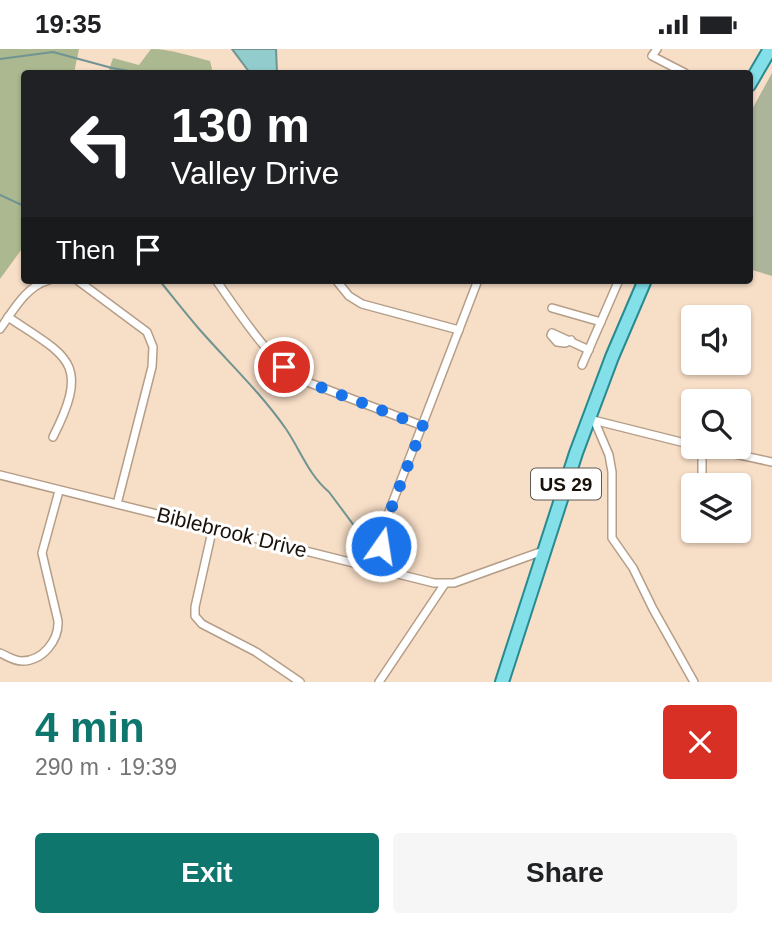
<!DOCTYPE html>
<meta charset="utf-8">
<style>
:root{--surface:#fff;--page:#f6f6f6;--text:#202124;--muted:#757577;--accent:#0f766e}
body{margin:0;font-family:Arial,sans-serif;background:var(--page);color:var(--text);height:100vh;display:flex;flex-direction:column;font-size:26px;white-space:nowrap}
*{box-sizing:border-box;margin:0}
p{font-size:23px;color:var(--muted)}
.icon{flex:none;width:38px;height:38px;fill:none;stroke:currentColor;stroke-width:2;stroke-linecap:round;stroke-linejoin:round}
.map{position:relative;height:633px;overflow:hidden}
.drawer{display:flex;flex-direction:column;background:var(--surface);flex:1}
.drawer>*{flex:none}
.top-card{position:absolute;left:21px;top:21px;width:732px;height:214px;border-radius:7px;box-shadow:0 2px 5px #0004;background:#202124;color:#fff;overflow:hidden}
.buttons{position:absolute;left:681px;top:256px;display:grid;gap:14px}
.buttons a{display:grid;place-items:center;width:70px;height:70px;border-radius:7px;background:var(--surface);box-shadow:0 2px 5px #0004;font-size:35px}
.pin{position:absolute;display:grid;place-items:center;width:60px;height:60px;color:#fff;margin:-30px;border:4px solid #fff;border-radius:50%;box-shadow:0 2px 7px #0007}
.me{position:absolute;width:77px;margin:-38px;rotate:13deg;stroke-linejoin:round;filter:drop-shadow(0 0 5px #0008)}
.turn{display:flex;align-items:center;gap:24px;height:147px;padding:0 35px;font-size:32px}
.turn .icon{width:91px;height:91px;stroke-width:2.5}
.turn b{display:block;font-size:49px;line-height:60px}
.then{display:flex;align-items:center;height:66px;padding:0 35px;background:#0003;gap:14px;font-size:26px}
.round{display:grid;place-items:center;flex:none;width:74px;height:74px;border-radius:7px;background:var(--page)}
.head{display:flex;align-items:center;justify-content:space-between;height:119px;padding:0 35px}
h1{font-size:42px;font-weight:700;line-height:52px;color:var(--accent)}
.button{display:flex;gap:14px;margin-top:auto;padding:14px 35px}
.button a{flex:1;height:80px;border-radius:7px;background:var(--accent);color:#fff;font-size:28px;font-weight:700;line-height:80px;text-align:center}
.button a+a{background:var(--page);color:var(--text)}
.status{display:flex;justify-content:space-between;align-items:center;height:49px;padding:0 35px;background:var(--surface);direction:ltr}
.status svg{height:19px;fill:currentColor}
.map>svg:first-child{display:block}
.green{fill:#acb499}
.forest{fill:#acb88f}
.water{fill:#93cccd;stroke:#6f9492;stroke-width:2}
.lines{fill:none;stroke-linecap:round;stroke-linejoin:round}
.stream{stroke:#6f9492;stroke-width:2}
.street-casing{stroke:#b59e88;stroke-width:10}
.primary-casing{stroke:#298a90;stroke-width:16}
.street{stroke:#fff;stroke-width:7}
.primary{stroke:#83dfe8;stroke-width:12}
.route{stroke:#1a73e8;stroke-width:12;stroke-dasharray:0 21.6}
.labels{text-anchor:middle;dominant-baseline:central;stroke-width:6;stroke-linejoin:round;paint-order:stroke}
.shield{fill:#fff;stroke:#5f5954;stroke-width:2}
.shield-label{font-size:19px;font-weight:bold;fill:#1a120a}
.street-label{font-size:21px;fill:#1a120a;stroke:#fff}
</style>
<div class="status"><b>19:35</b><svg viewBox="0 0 49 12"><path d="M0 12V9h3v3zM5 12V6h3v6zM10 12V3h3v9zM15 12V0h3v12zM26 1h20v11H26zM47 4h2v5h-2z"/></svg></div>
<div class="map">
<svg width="772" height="633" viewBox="0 0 772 633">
<rect width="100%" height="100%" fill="#f7dec7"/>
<path class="green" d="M772,24V227L749,220V66Z"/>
<g class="forest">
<path d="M0,0H79L74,24H24V197L0,230Z"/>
<path d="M151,0C172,0 189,7 210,12L213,24H108L113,9L139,16Z"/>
</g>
<path class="water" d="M232,0H276L277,24H250Z"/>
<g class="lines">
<g class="stream">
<path d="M0,10L53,3L112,19L140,24"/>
<path d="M0,146L24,157"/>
<path d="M159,231C173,248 186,265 200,281C229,314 261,344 286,380C301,402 308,425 329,443L376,506"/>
</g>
<defs>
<g id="street">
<path d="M657,0L652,7L685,24"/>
<path d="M77,231L147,283L153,298L152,318L117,455"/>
<path d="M216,231C237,261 271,314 302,331L423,377"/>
<path d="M336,231L349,247L362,255L459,281"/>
<path d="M552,259L601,273"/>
<path d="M8,268C68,308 91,313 53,388"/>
<path d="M0,280C13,262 26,237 49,231"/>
<path d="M571,291L565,294L557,293L551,286L552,284L589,301"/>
<path d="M582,316L619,231"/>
<path d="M593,371L693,396"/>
<path d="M595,373L609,406L612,423V489L633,519L653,560L694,633"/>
<path d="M698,397L772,413"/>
<path d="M0,426L434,534H454L543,502"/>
<path d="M702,436V398"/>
<path d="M213,478L195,558V567L202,575L256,603L300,633"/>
<path d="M701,482V481"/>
<path d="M385,522L381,497L385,473L478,231"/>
<path d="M0,604C7,607 14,612 22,612C43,612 59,591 58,572L42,504L59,442"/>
<path d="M379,633L444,536"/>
</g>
<g id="primary">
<path d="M749,36L770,0"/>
<path d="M502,633L576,404L612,308L645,231"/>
</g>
</defs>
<use href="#street" class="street-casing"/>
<use href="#primary" class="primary-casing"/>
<use href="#street" class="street"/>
<use href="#primary" class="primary"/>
</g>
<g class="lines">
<path class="route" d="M284,318L302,331L423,377L386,473L381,497"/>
</g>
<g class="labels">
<rect class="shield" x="531" y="419.5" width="70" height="31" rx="5"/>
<g class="shield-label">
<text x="566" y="435">US 29</text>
</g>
<g class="street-label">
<text transform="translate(232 483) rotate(14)">Biblebrook Drive</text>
</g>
</g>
</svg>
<div class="buttons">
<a><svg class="icon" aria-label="sound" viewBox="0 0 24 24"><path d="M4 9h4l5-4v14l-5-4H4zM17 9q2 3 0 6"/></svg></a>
<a><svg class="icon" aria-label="search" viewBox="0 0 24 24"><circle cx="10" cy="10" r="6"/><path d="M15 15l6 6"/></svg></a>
<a><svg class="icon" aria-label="layers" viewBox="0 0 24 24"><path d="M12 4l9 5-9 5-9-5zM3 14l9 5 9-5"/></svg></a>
</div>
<div class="pin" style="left:284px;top:318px;background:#d93025"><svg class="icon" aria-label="arrive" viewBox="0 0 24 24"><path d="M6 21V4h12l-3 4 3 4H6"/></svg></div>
<svg class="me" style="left:381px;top:497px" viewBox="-20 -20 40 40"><circle r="17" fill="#1a73e8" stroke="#fff" stroke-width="3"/><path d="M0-11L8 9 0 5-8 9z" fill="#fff"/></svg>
<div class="top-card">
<div class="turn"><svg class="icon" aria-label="left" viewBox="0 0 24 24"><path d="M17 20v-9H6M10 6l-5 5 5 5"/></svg><div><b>130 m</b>Valley Drive</div></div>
<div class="then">Then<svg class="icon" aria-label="arrive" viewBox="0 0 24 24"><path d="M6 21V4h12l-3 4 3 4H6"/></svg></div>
</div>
</div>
<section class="drawer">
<div class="head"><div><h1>4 min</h1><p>290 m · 19:39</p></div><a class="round" style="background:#d93025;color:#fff"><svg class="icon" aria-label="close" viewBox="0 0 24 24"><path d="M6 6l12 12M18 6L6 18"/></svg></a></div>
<div class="button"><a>Exit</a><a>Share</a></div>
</section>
